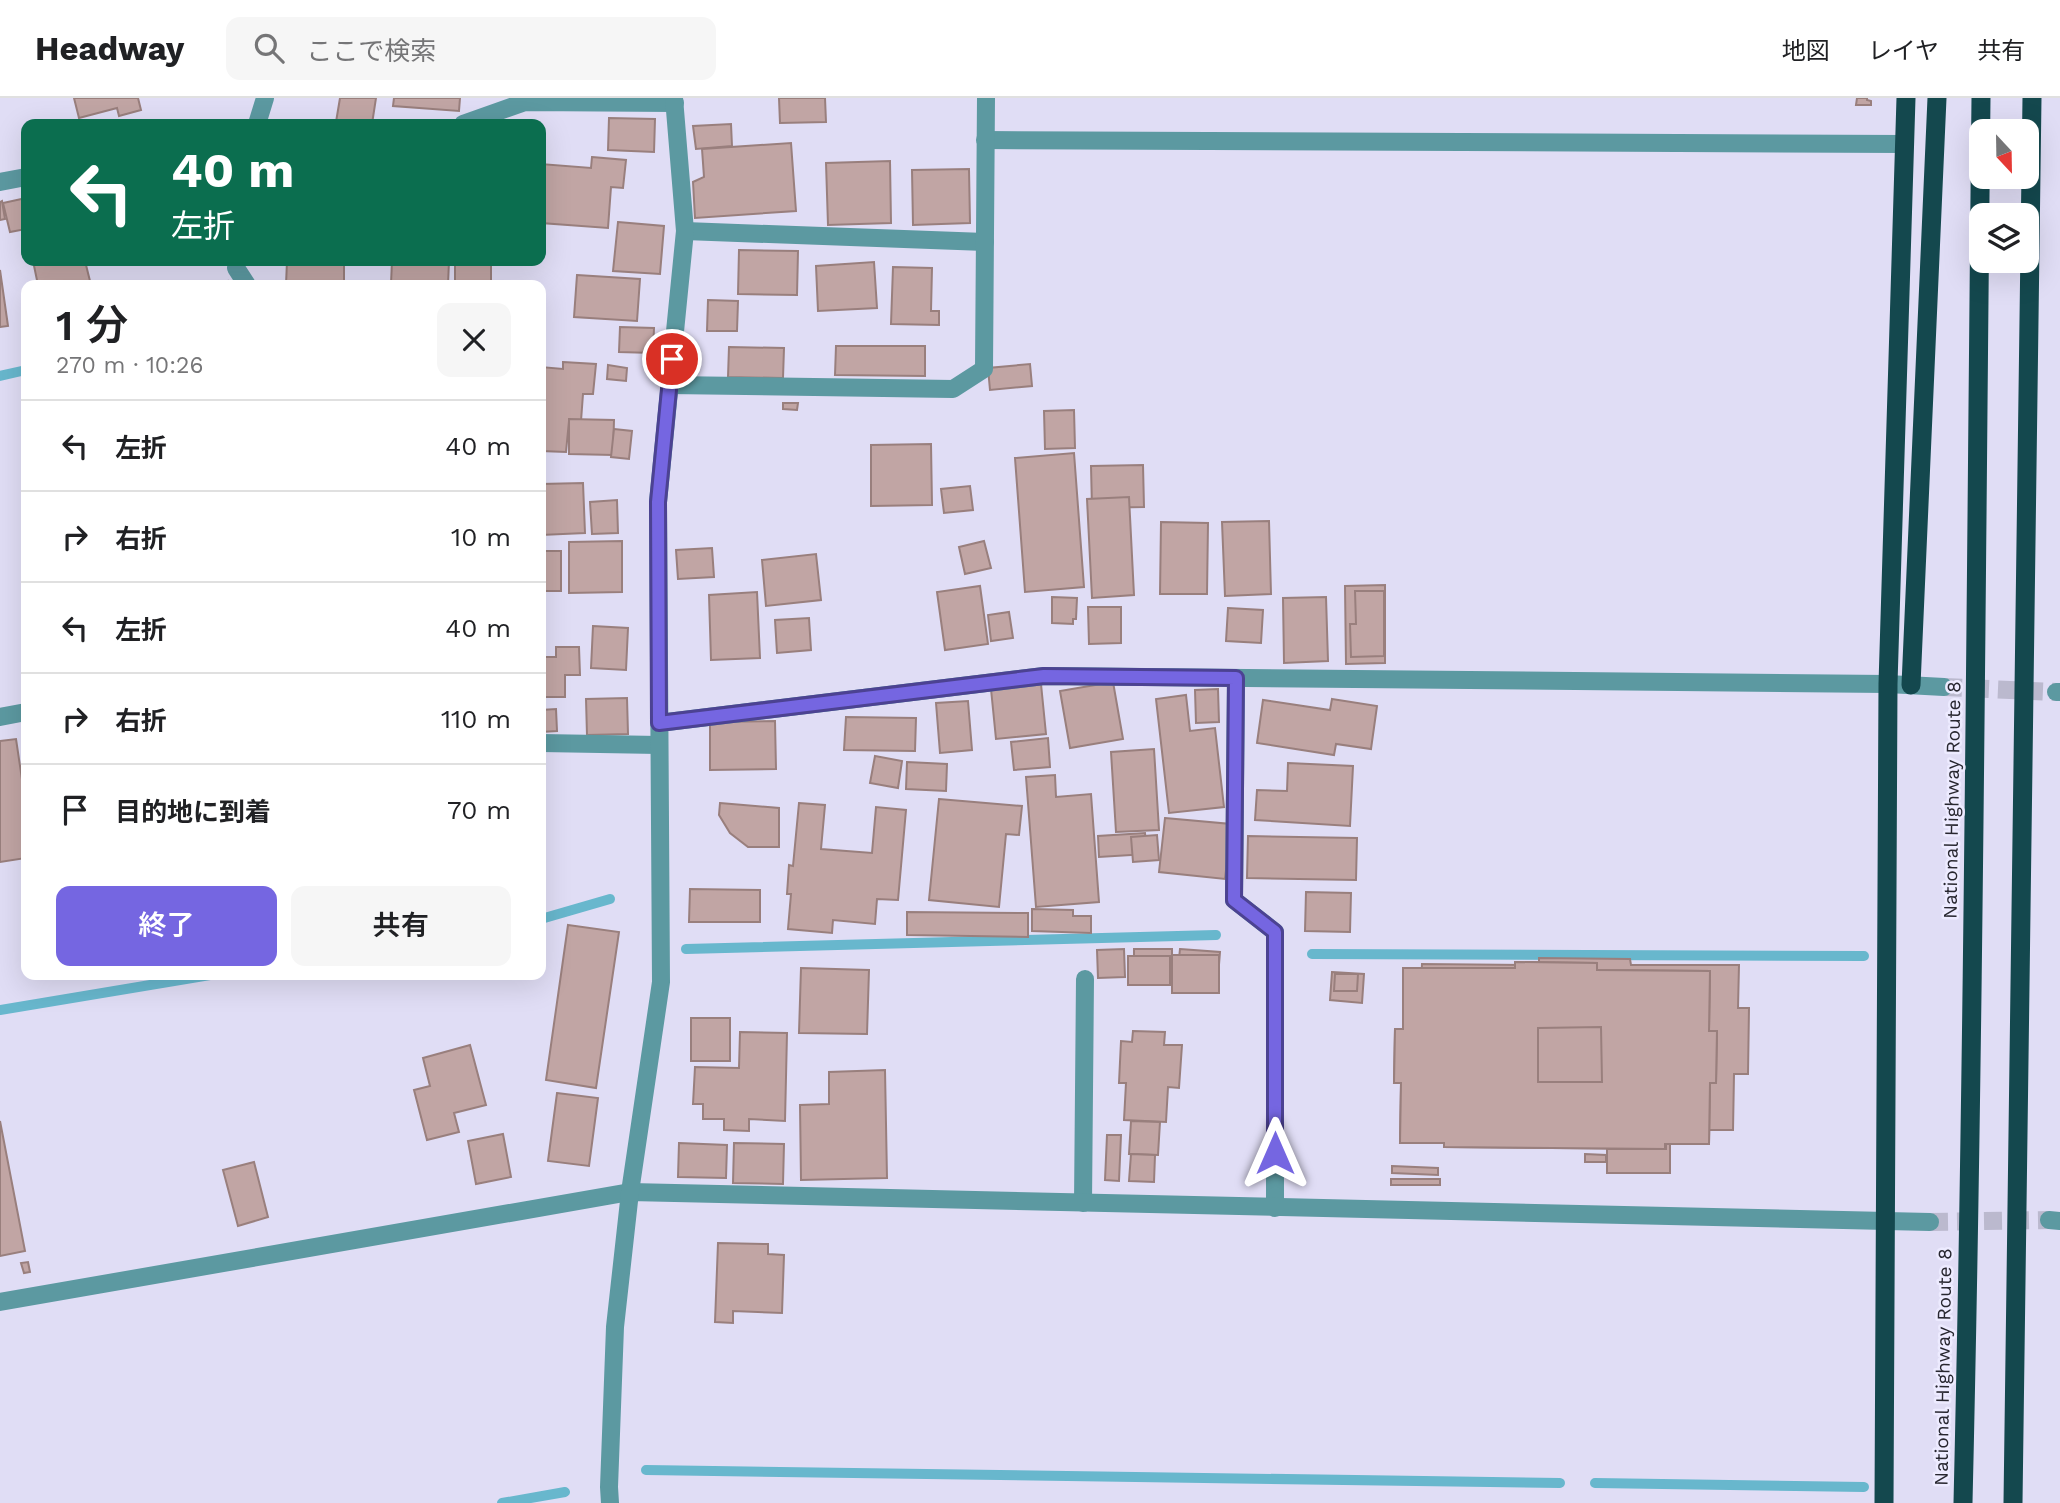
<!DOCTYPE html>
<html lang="ja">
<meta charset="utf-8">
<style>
:root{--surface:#fff;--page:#f6f6f6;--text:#202124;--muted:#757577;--line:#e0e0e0;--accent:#7566e1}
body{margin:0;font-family:"Work Sans","Noto Sans JP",sans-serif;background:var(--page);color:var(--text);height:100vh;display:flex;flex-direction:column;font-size:26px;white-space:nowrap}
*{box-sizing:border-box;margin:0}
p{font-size:23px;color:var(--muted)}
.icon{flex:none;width:38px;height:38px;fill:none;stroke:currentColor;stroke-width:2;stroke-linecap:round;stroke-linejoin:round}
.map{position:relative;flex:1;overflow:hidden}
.side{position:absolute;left:21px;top:182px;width:525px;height:700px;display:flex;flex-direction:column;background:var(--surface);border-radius:14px;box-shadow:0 7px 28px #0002}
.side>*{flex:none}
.banner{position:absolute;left:21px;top:21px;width:525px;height:147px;border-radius:14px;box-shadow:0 7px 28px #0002;background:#0b6e4f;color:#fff;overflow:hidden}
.needle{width:46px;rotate:158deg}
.buttons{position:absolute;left:1969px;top:21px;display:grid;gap:14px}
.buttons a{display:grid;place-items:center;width:70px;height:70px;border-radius:14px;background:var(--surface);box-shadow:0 7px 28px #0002;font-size:35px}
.pin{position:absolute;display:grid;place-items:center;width:60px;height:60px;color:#fff;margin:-30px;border:4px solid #fff;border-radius:50%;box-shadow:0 2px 7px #0007}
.me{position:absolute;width:77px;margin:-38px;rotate:0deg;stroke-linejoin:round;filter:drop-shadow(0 0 5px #0008)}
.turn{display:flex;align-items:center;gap:24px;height:147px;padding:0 35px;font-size:32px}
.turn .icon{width:91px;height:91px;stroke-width:2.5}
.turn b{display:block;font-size:49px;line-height:60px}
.round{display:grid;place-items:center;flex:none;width:74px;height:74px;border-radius:14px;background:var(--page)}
.overview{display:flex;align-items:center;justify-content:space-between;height:119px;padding:0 35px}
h1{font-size:42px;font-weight:600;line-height:52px}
.primary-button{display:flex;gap:14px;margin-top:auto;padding:14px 35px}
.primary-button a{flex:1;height:80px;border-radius:14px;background:var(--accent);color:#fff;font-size:28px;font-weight:600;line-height:80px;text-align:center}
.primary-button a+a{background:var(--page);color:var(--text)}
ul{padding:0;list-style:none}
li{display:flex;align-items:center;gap:21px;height:91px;padding:0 35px;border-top:2px solid var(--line)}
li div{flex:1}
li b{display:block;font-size:26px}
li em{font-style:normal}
header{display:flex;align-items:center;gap:42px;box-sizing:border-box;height:98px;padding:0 35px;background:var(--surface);border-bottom:2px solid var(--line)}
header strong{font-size:33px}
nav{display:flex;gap:38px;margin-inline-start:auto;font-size:24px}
.search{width:490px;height:63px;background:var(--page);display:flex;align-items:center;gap:18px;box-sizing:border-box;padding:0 24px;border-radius:14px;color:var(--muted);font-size:26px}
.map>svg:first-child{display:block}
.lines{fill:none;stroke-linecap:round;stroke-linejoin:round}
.stream{stroke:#68b7cd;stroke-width:10}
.building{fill:#c1a5a4;stroke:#997f7d;stroke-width:2;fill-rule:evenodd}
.minor-tunnel{stroke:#bbb9ce;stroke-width:18;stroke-dasharray:18 9;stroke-linecap:butt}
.service{stroke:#5c99a1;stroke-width:18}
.minor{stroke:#5c99a1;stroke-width:18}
.tertiary{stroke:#5c99a1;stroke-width:18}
.trunk{stroke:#14484e;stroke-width:19}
.route-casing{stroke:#4c4292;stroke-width:18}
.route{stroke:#7566e1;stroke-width:12}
.labels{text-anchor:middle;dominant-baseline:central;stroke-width:5;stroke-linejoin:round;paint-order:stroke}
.street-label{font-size:19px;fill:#282730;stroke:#edebff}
</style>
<header>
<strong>Headway</strong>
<div class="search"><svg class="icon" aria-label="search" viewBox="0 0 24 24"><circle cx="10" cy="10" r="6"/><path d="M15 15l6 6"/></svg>ここで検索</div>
<nav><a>地図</a><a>レイヤ</a><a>共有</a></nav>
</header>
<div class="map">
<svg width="2060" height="1405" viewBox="0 0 2060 1405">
<rect width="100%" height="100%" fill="#e0ddf5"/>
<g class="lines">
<g class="stream">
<path d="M0,278L26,272"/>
<path d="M541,821L610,801"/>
<path d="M686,851L1216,837"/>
<path d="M1312,856L1864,858"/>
<path d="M0,912L210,877"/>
<path d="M646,1372L1560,1385"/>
<path d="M1595,1385L1864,1389"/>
<path d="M502,1405L565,1394"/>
</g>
</g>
<g class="building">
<path d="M74,0H138L141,12L119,18L117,10L79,20Z"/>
<path d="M340,0H376L372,26H348L336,24Z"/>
<path d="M394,0H460L459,13L393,8Z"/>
<path d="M779,0H825L826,24L780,25Z"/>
<path d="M1857,0H1867V2L1871,3V7H1856Z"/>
<path d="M609,20L655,21L654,54L608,52Z"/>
<path d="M731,26L732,48L696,51L693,28Z"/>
<path d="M791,45L796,113L695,120L693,84L704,79L702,51Z"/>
<path d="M592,59L626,62L623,90L611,89L608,130L541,125V66L591,70Z"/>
<path d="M890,63L891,125L828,127L826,65Z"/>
<path d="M969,71L970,125L913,127L912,72Z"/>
<path d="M26,100V131L10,134L3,105Z"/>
<path d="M2,103L5,121L0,122V104Z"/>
<path d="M618,124L664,128L660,176L613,173Z"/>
<path d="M739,152L798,153L797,197L738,196Z"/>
<path d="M33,163H85L91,187H38Z"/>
<path d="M287,163H344V187H286Z"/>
<path d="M392,163H449L448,187L391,186Z"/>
<rect x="455" y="163" width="36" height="24"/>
<path d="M874,164L877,210L818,213L816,168Z"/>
<path d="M893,169L932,170L931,213H939V227L891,226Z"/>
<path d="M0,172L8,228L0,229Z"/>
<path d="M577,177L640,181L637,223L574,219Z"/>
<path d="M228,183L229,187H207Z"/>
<path d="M708,202L738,203L737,233H707Z"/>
<path d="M620,229L654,230L653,255L619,254Z"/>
<path d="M836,248H925V278L835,277Z"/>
<path d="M729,249L784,250L783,280L728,279Z"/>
<path d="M563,264L596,266L593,296H583L581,323H569L566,354L541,353V269L563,271Z"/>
<path d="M1030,266L1032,288L990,292L988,270Z"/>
<path d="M608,267L627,270L626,283L607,281Z"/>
<path d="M783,305H798L797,312L783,311Z"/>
<path d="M1074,312L1075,350L1045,351L1044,313Z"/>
<path d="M569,321L614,322L613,357L569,356Z"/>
<path d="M614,331L632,333L629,361L611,359Z"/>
<path d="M931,346L932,407L871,408V347Z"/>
<path d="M1074,355L1084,489L1025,494L1015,360Z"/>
<path d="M1143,367L1144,409L1092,410L1091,368Z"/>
<path d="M583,385L585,435L541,437V386Z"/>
<path d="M970,388L973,412L944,415L941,391Z"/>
<path d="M1129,399L1134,497L1092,500L1087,401Z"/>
<path d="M617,402L618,435L592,436L590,404Z"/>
<path d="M1269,423L1271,496L1225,498L1222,424Z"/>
<path d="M1161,424L1208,425L1207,496H1160Z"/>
<path d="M622,443V494L569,495V444Z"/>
<path d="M984,443L991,470L965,476L959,449Z"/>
<path d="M712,450L714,479L678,481L676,452Z"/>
<path d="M541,453H561V493H541V512Z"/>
<path d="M816,456L821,502L766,508L762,462Z"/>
<path d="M1385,487V565L1346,566L1345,488Z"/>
<path d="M980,488L988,546L945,552L937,494Z"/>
<path d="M1355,493H1384V558L1351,559L1350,526H1356Z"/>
<path d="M757,494L760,560L711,562L709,497Z"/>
<path d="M1052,499L1077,500L1076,521H1073V526L1052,525Z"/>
<path d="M1326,499L1328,563L1284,565L1283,500Z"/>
<path d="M1088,509H1121V545L1089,546Z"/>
<path d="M1228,510L1263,512L1261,545L1226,543Z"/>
<path d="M1009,514L1013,540L991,543L988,517Z"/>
<path d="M809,520L811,552L777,555L775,522Z"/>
<path d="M593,528L628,530L626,572L591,570Z"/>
<path d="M556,549H579L580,577H565V599H541V559H556Z"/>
<path d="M1113,584L1123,641L1070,650L1060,593Z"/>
<path d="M1041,586L1046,636L996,641L991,591Z"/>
<path d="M1218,591L1219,624L1196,625L1195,592Z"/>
<path d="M1186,597L1190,633L1215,630L1224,709L1169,715L1156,601Z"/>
<path d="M627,600L628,636L587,637L586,601Z"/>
<path d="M1332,601L1377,608L1371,651L1336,646L1334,657L1257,645L1263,602L1330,612Z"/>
<path d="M968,603L972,652L940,655L936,605Z"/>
<path d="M556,611L557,633L541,634V612Z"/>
<path d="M846,619L916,620L915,653L844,652Z"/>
<path d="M775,623L776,671L710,672V624Z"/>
<path d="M1048,640L1050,669L1014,672L1011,644Z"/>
<path d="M16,641L26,708V760L0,764V643Z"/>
<path d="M1154,651L1159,732L1116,734L1111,654Z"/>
<path d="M875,658L902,663L898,690L870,685Z"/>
<path d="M907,664L947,666L946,693L906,691Z"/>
<path d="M1288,665L1353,668L1350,728L1255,722L1257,692L1287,693Z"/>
<path d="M1055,677L1056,699L1091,696L1099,804L1036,809L1026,679Z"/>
<path d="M939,701L1022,708L1019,737L1006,736L999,809L929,802Z"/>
<path d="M720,705L779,710V749H748L730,735L719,717Z"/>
<path d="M799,705L825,707L821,751L872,755L876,709L906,712L898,802L877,801L875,826L833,822L832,835L788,831L791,796H787L789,767L793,768Z"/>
<path d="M1165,720L1231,726L1225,781L1159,774Z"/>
<path d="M1145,735L1147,756L1099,759L1098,738Z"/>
<path d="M1157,737L1159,762L1133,764L1131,739Z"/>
<path d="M1248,738L1357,740L1356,782L1247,780Z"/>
<path d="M690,791L760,792V824H689Z"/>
<path d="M1306,794L1351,795L1350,834L1305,833Z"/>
<path d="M1032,811L1073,812V818H1091V835L1032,833Z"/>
<path d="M907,814L1028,815V839L907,837Z"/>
<path d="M568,827L619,834L596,990L546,982Z"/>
<path d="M1124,851L1125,879L1098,880L1097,852Z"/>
<rect x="1134" y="851" width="38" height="35"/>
<path d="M1180,851L1220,854L1217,892L1176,889Z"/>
<rect x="1172" y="857" width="47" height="38"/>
<rect x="1128" y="858" width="42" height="29"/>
<path d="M1539,860L1630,861L1631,867H1739L1738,910H1749L1748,976H1734L1733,1032H1697V1046L1639,1045V1036L1420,1034L1421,972H1406L1407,931H1419L1422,866L1539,867ZM1575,919H1636V929H1631V978H1575Z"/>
<path d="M1515,864L1597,865V872L1710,873L1709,933H1717L1716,985H1710L1709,1046H1665V1051L1444,1049V1045H1400L1401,985H1394L1395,931H1403V870H1515ZM1601,929L1602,984H1538V930Z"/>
<path d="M1515,864L1597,865V872L1710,873L1709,933H1717L1716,985H1710L1709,1046H1665V1051L1444,1049V1045H1400L1401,985H1394L1395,931H1403V870H1515Z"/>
<path d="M801,870L869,872L867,936L799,935Z"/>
<path d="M1332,874L1364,876L1362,905L1330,902Z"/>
<path d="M1335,876H1358L1357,893H1334Z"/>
<rect x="691" y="920" width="39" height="43"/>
<path d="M1601,929L1602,984H1538V930Z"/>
<path d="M1133,933L1165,934L1164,947H1182L1179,990L1168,989L1166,1024L1124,1022L1126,985H1119L1121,943L1132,944Z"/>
<path d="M740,934L787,935L785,1023L749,1021V1033L724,1032V1021H703V1006H693L695,969L739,970Z"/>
<path d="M470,947L486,1007L454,1015L459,1034L427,1042L414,992L430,988L423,960Z"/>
<path d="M885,972L887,1080L801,1082L800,1007L829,1006V974Z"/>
<path d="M557,995L598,1000L589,1068L548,1063Z"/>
<path d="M0,1023L25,1153L0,1158Z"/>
<path d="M1131,1023L1160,1024L1158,1057L1129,1056Z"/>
<path d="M503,1036L511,1079L476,1086L468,1043Z"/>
<path d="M1107,1037H1121L1119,1083L1105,1082Z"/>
<path d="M679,1045L727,1047L726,1080L678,1079Z"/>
<path d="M734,1045L784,1046L783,1086L733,1085Z"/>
<path d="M1666,1046H1670V1075H1607V1051H1666Z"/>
<path d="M1131,1056L1155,1057L1154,1084L1129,1083Z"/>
<path d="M1585,1056L1606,1057V1064H1585Z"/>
<path d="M254,1064L268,1119L238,1128L223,1072Z"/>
<path d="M1392,1068L1438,1070V1077L1392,1075Z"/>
<rect x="1391" y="1081" width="49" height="6"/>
<path d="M718,1145L768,1146V1156L784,1157L782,1215L733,1213V1225L715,1224Z"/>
<path d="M28,1164L30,1174L24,1175L21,1165Z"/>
</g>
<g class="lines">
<g class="minor-tunnel">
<path d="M1944,589L2056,594"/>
<path d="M1930,1124L2049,1122"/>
</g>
<path class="service" d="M1083,1105L1085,881"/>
<g class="minor">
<path d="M257,26L265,0"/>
<path d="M463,26L525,4L675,5"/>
<path d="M985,42L1904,46"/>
<path d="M0,84L26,79"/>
<path d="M685,133L985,144"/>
<path d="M237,163L236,170L247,187"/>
<path d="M669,287L953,291L984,271L986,0"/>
<path d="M1236,580L1234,802L1275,834V1110"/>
<path d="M2056,594H2060"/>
<path d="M0,619L26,614"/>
<path d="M659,625L1044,578L1888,586L1944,589"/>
<path d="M541,645L659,647"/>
<path d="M2049,1122L2060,1123"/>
<path d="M0,1204L630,1094L1930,1124"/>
</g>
<path class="tertiary" d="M610,1405L609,1389L615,1229L630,1094L661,884L658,404L685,133L674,0"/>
<g class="trunk">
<path d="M1911,587L1937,0"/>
<path d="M1884,1405L1888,586L1906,0"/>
<path d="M1963,1405C1974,937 1976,468 1981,0"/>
<path d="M2013,1405L2032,0"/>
</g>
</g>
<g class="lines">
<defs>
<path id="route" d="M672,261L658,404L659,625L1044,578L1236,580L1234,802L1275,834V1055"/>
</defs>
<use href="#route" class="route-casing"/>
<use href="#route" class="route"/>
</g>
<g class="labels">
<g class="street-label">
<text transform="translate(1952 702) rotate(-89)">National Highway Route 8</text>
<text transform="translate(1943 1269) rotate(-89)">National Highway Route 8</text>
</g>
</g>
</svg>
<div class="buttons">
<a><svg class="needle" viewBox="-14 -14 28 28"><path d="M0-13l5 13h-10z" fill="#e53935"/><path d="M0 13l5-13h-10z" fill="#757577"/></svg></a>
<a><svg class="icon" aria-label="layers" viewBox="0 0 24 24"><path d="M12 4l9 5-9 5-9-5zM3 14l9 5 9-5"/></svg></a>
</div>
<div class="pin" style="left:672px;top:261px;background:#d93025"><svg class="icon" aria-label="arrive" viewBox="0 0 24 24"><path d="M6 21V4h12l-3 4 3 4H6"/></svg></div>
<svg class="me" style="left:1275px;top:1055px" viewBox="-20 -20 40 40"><path d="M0-17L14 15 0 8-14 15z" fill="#7566e1" stroke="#fff" stroke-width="4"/></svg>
<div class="banner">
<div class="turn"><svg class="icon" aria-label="left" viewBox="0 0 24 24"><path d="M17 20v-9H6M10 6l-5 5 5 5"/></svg><div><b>40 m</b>左折</div></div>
</div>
<section class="side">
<div class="overview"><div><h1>1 分</h1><p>270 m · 10:26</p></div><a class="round"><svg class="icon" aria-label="close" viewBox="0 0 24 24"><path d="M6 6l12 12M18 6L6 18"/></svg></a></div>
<ul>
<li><svg class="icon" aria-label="left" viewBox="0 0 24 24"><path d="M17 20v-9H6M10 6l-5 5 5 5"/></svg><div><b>左折</b></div><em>40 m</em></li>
<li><svg class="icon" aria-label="right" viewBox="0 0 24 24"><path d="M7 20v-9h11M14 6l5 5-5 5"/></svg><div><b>右折</b></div><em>10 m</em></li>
<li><svg class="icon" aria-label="left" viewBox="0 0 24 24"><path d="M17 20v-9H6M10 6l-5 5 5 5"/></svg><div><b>左折</b></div><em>40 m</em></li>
<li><svg class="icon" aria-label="right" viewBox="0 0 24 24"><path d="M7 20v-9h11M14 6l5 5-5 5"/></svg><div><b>右折</b></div><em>110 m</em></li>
<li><svg class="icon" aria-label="arrive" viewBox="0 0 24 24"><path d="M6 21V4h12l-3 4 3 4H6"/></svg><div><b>目的地に到着</b></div><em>70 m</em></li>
</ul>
<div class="primary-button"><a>終了</a><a>共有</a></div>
</section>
</div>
